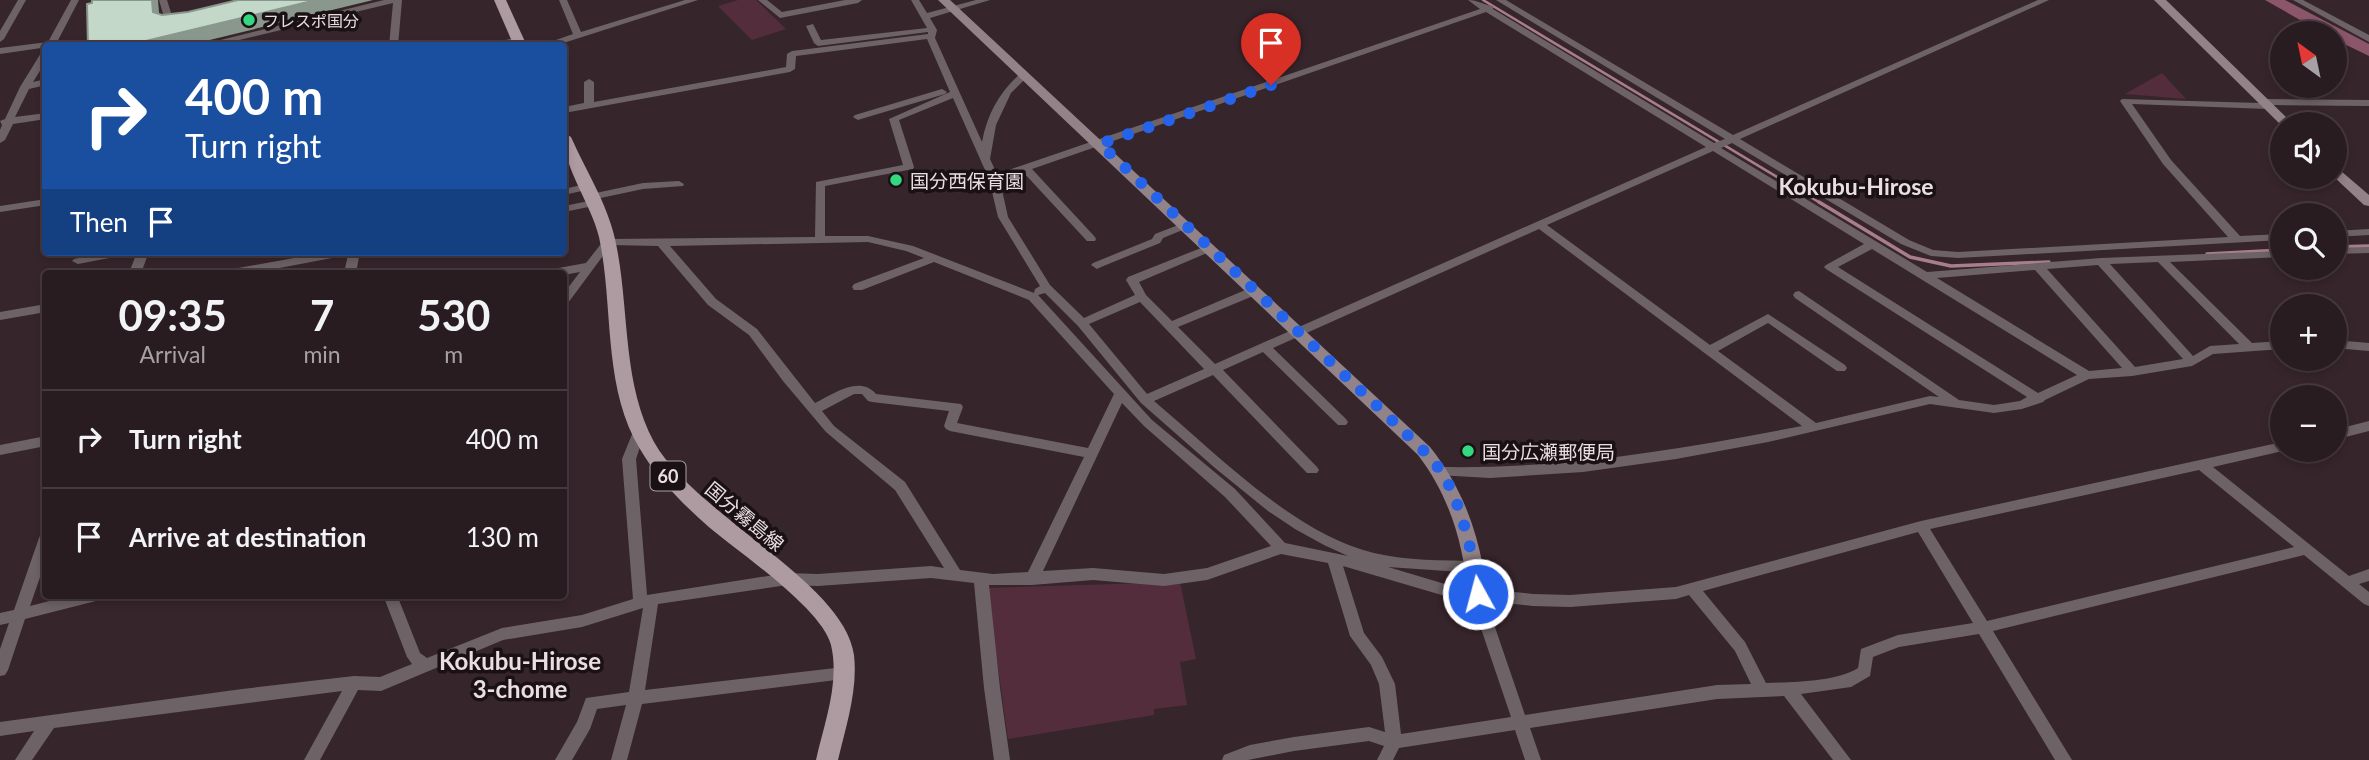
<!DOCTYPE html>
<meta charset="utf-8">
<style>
:root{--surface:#291c21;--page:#35292e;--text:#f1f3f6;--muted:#a5a1a5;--line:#453a3f}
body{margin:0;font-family:Lato,"Noto Sans JP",sans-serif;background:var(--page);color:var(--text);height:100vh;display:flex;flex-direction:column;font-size:26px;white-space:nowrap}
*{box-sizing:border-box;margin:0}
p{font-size:23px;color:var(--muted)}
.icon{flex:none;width:38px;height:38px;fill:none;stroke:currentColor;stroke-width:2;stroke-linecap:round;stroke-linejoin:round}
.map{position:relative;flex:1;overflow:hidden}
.drawer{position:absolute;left:42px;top:270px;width:525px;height:329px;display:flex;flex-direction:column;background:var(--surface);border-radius:7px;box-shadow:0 4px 10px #0003,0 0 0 2px var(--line)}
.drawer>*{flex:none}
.banner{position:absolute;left:42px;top:42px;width:525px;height:214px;border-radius:7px;box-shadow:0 4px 10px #0003,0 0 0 2px var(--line);background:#1a4fa0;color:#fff;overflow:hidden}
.needle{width:46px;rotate:327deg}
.fabs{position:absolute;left:2270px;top:21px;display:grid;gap:14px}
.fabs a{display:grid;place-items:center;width:77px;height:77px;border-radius:50%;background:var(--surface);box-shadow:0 4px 10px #0003,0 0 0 2px var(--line);font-size:35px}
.pin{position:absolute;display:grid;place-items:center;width:60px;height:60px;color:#fff;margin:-72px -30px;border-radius:50% 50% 50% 0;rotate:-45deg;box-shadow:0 0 7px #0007}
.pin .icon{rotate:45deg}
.me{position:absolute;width:77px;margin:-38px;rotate:353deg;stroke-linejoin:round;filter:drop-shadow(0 0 5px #0008)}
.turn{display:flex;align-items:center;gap:24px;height:147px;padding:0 28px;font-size:32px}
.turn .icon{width:91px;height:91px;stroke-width:2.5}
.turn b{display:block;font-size:49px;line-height:60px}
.then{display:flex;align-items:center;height:66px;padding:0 28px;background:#0003;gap:14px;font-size:26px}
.eta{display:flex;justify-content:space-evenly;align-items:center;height:119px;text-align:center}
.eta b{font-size:42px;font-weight:700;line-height:49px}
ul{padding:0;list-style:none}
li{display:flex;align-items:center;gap:21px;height:98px;padding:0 28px;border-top:2px solid var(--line)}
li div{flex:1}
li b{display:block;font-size:26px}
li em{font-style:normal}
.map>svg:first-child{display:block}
.green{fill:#532d3c}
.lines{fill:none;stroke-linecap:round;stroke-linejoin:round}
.stream-far1{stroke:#a87e8e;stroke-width:2.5}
.stream{stroke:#a87e8e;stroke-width:3.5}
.river{fill:#8b556a;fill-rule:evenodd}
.street{fill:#6d6366;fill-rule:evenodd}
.secondary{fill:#928388;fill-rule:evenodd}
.primary{fill:#ae9ba1;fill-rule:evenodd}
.shaded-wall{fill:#89978d}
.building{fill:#c4d8c9;stroke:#89978d;stroke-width:2}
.route{stroke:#2563eb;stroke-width:12;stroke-dasharray:0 21.6}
.poi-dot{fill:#34d881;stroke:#191114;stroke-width:2.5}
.labels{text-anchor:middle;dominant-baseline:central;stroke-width:7;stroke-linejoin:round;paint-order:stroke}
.far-poi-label{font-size:16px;fill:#eadee2;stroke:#191114;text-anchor:start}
.shield{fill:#191114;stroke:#aba0a4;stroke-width:2}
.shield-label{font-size:18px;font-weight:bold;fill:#eadee2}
.poi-label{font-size:19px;fill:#eadee2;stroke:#191114;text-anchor:start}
.street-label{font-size:19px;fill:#eadee2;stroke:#191114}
.quarter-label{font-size:23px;font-weight:bold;fill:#eadee2;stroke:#191114}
.near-neighbourhood-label{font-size:24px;font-weight:bold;fill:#eadee2;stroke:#191114}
</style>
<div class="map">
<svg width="2369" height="760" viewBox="0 0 2369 760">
<rect width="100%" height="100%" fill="#37252c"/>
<g class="green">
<path d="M738,0H756L786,29L752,40L718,6Z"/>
<path d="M2162,73L2186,99L2125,94Z"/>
<path d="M1180,582L1196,659L1180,662L1187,705L1154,709V715L1008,739L987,588Z"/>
</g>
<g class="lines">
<path class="stream-far1" d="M1483,0L1822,204"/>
<g class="stream">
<path d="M1819,202L1910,257L1951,266L2049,262"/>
<path d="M2334,247L2369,246"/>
<path d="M2207,254L2282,250"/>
</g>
<path class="river" d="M2265,0H2285L2369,44V56L2334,39V33H2323Z"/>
<g class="street">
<path d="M18,0H26L4,39L0,42V31Z"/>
<path d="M71,0H79L55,46L0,54V48L48,42Z"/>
<path d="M159,0H167L173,19H180V23L166,24Z"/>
<path d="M384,0H402L398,46H389L393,3L214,46H196Z"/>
<path d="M559,0H567L581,32L685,0H698L554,46H539L573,34Z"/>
<path d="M758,0H767L782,12L845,0H862L858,3L780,18Z"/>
<path d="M911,0H919L927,13L976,0H990L930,18L937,30L935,38L982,142C987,114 1000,91 1021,73L1024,72L1029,75L1011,93L996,125L990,159L997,174L1480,9L1468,0C1478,0 1484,5 1493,6V9L1714,143L1725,139L1496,0H1506L1733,135L2038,0H2049L1740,139L1909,240L1933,250L1958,252L2228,237L2163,164L2120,101L2122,99L2260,103L2261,100L2264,99L2369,100V106L2272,105L2271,108L2268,109L2132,104L2171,160L2240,236L2282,234V240L1958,258L1931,256L1901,244L1732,143L1721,148L1927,272L2101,258L2282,251V257L2170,262L2252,343L2282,341V349L2213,354L2192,366L2132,376L2089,379L2045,400L2043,402L2022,409L1994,413L1930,404L1768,442L1676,459L1583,472L1490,478L1437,475L1435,472L1437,469L1442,467C1567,469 1680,449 1802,426L1539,229L1273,348L1346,419L1348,422L1346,425H1338L1263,352L1223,370L1317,467L1319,470L1317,473H1307L1213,375L1154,401C1216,453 1294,534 1374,553C1407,561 1442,560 1476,561L1481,563L1483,567L1481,571L1476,573L1388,567L1445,584L1533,594L1570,595L1676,587L1921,521L2282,442V450H2287L2213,467L2349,576L2369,569V581L2359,584L2369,592V606L2364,604L2304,555L1993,631L2072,760H2055L1979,634L1899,647L1873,657L1870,676L1851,687L1801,694L1851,760H1833L1784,696L1717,699L1530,728L1541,760H1525L1515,730L1399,748L1393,760H1377L1384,746L1369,741L1294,751L1248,760H1222L1224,755L1250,745L1294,737L1369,727L1385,732L1379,684L1371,665L1350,636L1328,563L1281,554L1207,580L1164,586L1093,580L1032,585H989L1000,688L1010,760H994L984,688L974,583L931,578L818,586L787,585L658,604L645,690L844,667L849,668L852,673L849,678L844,679L642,704L627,760H611L626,705L597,709L590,729L572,760H555L577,722L586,698L629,692L643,608L582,627L503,640L381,691L358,690L320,760H304L342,691L54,728L32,760H15L34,731L0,736V722L242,689L354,676L380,677L412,664L407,657L383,595H397L420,653L427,658L502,628L582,615L633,599L622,459L633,432L634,429H644L645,432L636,459L647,595L787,573L818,574L931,566L944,568L895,490L826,432L783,381L749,335L708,305L658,246L611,245L568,303L564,304V293L580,272L564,275V273H547L553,269L586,263L604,240L608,239L815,237L816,182L903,165L889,119L950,92L927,39L796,56L795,69L790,72L564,113V107L584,103V82L589,79L594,82V102L786,67L787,54L792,51L928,34V32L818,46L814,43L806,26L813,24L821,40L927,28ZM1486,12L1706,147L1215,364L1178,327L1258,294L1260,291L1258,288H1250L1172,321L1146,295L1139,282L1214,250L1215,248L1214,246H1206L1128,277L1126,280L1135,295L1084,318L1050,285L1008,217L1000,181L1023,172L1087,241H1095L1096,239L1095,237L1032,169ZM953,98L989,179L998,217L1040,286L1035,289L1034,293L913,246L868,236H825V186L913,169L914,167L899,120ZM1713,151L1864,244L1826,265L1824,267L1826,269L2027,397L2020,401L1994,405L1959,400L1799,291L1795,292L1793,295L1795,298L1939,397L1930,396L1816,423L1718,351L1768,323L1837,371H1845L1847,368L1845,365L1768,314L1710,345L1547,225ZM868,242L906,251L924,258L854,284L852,287L854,290H862L934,262L1029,300L1114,394L1088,448L957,423L963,407L961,404L876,394C859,375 834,394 815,403L757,329L716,299L670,246ZM1872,249L2077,375L2038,393L1838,267ZM2158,262L2239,344L2210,346L2193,356L2110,264ZM2098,265L2183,359L2135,367L2047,269ZM2035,270L2122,368L2089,371L1937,278ZM1045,293L1078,326L1141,403L1215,468L1268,511L1295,529L1324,545L1348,556L1285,543L1235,489L1152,420L1038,295ZM1140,302L1204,369L1147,394L1089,324ZM854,394H862L868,401L872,402L949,411L944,426L946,429L950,431L1084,457L1028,572L993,574L960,570L905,482L834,426L822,411ZM1122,403L1144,426L1225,497L1271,546L1207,568L1164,574L1093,568L1043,571ZM2199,470L2294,547L1987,621L1930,529ZM1918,532L1973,623L1898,635L1861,649L1858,668C1836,682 1792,682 1766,683L1745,642L1703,591ZM1343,566L1445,596L1471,599L1511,717L1401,734L1395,684L1382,657L1364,633ZM1689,595L1735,651L1751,684L1717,685L1525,715L1486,601L1533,606L1570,607L1676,599Z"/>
<path d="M2293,0H2303L2369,35V42Z"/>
<path d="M519,37L523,40L522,42L503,46H480Z"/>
<path d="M46,50V61L33,82L46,79V85L29,89L15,117L46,113V119L13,124L5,140L0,143V130L2,125L0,121L5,119L20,87L41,53Z"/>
<path d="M942,89L947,92L945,94L861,119L858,120L853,117L855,115Z"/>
<path d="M679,181L684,184L683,186L643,189L591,200L586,197L591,194L643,183Z"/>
<path d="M586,184L590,185V189L564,195V189Z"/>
<path d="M46,199V205L0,212V206Z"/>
<path d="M594,200L599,203L598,205L564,212V206Z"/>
<path d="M1186,222L1191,225L1190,227L1163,238L1160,243L1101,267L1097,269L1091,265L1093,263L1152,239L1155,234Z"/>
<path d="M2369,229V235L2334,237V231Z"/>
<path d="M2369,247V253L2334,254V248Z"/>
<path d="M107,252H131L125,255L78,264L72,261L74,259Z"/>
<path d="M137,252H149L141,273H129Z"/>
<path d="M327,252H360L356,273H344L348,255L252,273H227L233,269Z"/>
<path d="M46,304V312L0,320V312Z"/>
<path d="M2334,340L2369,343V351L2334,348Z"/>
<path d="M2369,421V431L2334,440V430Z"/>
<path d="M46,436V446L0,455V445Z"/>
<path d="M46,533V560L30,606L73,595H103L101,599L96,601L25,619L8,670L5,675L0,676V649L9,623L0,625V613L14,610L39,538L41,534Z"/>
</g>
<g class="secondary">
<path d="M938,0H950L1430,447C1458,482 1475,522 1483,567C1485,577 1488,590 1484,599L1477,601L1470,599L1468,594C1463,543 1450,497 1418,455Z"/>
<path d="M2154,0H2166L2293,124L2282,126Z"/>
<path d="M2334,165L2369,195V206L2364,205L2334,177Z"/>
</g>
<g class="primary">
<path d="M494,0H506L527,46H514Z"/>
<path d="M564,133L571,137C586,171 607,203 615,239C630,305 621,381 654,442C695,515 844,582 854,655C858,690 846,726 838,760H816C824,724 840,683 831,645C822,609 740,553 710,528C684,505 658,480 640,449C602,386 614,306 599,237C591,203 561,165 564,133Z"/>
</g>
</g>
<g class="shaded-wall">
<path d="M152,0H158L160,24L153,12Z"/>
<path d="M316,0H373L185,46H125Z"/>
</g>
<path class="building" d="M92,0H152L153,12L162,15L188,12L238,0H316L125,46H88L87,4L92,3Z"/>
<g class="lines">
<path class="route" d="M1271,85L1100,144L1395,423C1410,438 1428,453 1440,470C1460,497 1475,561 1478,594"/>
</g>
<g class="poi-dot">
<circle cx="249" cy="20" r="7"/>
<circle cx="896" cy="180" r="7"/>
<circle cx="1468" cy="451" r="7"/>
</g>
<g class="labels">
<g class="far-poi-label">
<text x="263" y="20">フレスポ国分</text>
</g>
<rect class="shield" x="650.5" y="461.5" width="35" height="29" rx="5"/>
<g class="shield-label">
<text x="668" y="476">60</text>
</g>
<g class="poi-label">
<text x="910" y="180">国分西保育園</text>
<text x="1482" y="451">国分広瀬郵便局</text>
</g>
<g class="street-label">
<text transform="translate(745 516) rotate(40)">国分霧島線</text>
</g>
<g class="quarter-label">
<text x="1856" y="186">Kokubu-Hirose</text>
</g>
<g class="near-neighbourhood-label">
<text x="520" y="660">Kokubu-Hirose<tspan x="520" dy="28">3-chome</tspan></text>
</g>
</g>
</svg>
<div class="fabs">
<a><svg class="needle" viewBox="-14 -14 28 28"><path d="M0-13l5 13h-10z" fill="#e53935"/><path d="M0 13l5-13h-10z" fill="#a5a1a5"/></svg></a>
<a><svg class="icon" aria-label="sound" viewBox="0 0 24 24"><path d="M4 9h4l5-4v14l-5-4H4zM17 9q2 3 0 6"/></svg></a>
<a><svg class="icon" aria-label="search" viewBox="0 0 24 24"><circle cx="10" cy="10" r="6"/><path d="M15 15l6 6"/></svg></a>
<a>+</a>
<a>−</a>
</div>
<div class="pin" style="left:1271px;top:85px;background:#d93025"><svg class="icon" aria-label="arrive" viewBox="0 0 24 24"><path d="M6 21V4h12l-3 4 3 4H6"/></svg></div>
<svg class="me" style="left:1478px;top:594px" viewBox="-20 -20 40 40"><circle r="17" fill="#2563eb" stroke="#fff" stroke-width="3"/><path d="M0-11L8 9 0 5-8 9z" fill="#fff"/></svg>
<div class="banner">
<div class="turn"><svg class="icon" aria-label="right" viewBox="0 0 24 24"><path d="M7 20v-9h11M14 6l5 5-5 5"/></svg><div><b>400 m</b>Turn right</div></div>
<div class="then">Then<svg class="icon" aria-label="arrive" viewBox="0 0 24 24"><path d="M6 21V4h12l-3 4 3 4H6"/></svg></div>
</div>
<section class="drawer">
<div class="eta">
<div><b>09:35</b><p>Arrival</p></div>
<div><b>7</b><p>min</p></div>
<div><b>530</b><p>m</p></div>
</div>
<ul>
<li><svg class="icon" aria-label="right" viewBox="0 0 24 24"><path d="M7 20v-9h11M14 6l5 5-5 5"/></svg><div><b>Turn right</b></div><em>400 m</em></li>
<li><svg class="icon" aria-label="arrive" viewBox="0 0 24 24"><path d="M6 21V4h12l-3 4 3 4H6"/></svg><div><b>Arrive at destination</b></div><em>130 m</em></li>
</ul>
</section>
</div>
